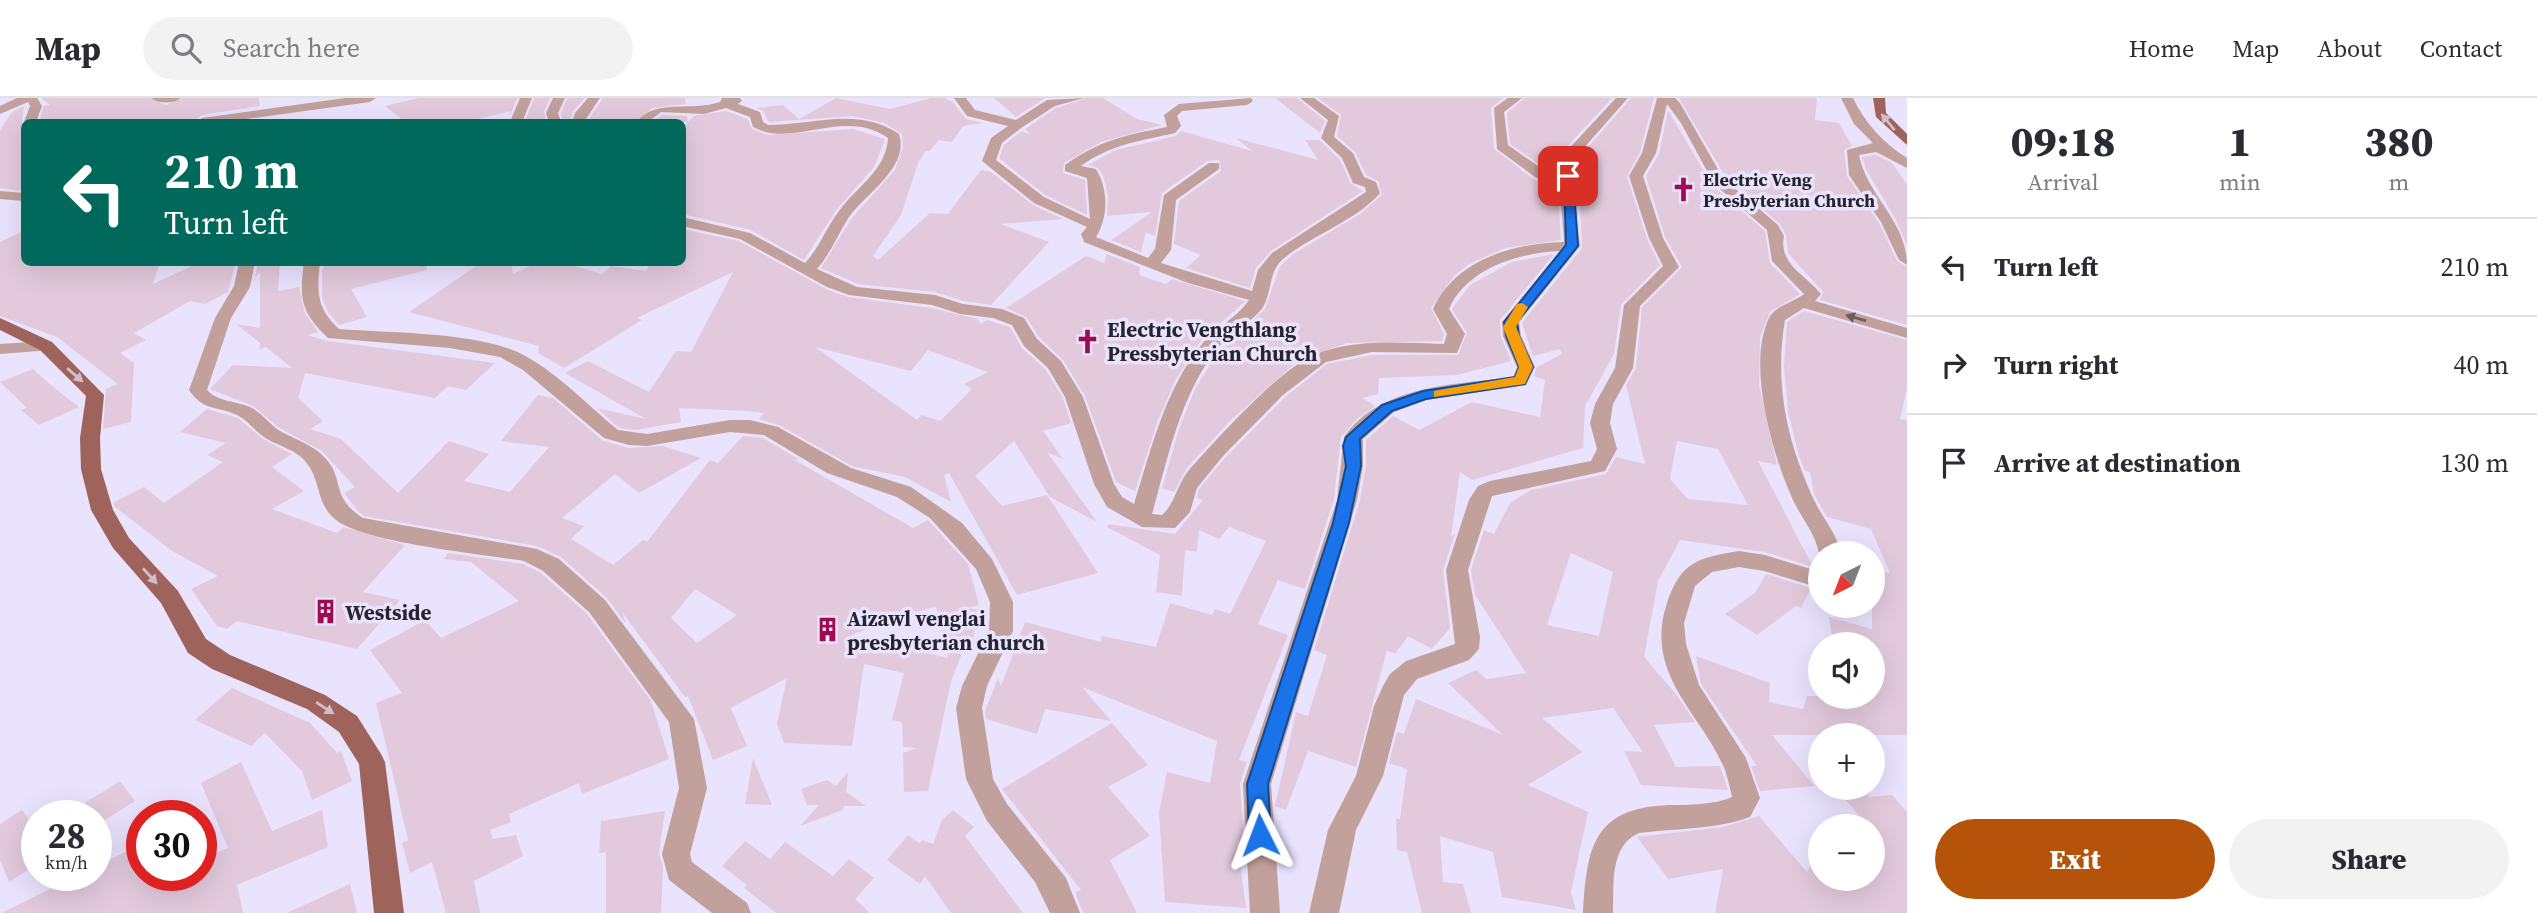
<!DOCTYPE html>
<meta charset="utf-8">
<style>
:root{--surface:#fff;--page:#f2f2f3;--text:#2b2b33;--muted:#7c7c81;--line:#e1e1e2;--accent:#b45309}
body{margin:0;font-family:"Source Serif 4",serif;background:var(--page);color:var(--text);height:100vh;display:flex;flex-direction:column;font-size:26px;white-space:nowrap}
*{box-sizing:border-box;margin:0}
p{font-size:23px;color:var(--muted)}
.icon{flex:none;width:38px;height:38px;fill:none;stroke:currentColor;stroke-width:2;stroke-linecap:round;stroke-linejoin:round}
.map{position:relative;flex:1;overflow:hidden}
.sheet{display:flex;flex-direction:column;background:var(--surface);width:630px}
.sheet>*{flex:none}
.guide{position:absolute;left:21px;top:21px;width:665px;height:147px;border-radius:10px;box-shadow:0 7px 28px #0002;background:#00695c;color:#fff;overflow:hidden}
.needle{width:46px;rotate:222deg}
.buttons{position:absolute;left:1808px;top:443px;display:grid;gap:14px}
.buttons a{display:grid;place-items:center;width:77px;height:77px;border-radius:50%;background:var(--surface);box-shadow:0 7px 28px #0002;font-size:35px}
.speed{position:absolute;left:21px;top:702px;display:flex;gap:14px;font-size:35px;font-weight:700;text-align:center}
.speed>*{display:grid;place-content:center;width:91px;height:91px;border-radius:50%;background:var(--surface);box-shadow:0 7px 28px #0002;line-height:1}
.speed small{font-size:18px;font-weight:400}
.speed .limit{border:10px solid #d22;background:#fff;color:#111}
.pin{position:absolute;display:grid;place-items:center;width:60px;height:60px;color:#fff;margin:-30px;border-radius:14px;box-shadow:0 4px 10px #0006}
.me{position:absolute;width:77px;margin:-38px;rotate:357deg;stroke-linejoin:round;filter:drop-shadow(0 0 5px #0008)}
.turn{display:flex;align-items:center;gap:24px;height:147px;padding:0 28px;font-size:32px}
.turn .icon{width:91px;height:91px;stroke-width:2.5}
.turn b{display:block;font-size:49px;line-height:60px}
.eta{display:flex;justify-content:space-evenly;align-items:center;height:119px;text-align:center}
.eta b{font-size:42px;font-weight:800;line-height:49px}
.action{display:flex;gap:14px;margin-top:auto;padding:14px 28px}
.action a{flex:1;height:80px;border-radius:42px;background:var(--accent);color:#fff;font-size:28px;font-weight:800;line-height:80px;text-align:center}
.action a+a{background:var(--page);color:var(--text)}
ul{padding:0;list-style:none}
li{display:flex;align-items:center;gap:21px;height:98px;padding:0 28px;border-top:2px solid var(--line)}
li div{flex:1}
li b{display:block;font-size:26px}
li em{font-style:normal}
header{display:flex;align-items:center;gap:42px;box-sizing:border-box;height:98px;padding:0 35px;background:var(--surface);border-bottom:2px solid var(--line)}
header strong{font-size:33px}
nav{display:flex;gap:38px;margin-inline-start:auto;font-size:24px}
.search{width:490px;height:63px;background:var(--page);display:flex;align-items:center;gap:18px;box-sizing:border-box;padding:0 24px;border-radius:38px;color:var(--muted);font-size:26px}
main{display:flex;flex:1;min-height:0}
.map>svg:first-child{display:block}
.building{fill:#e2cadc;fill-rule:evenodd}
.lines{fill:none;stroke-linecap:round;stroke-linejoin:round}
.minor{fill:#c2a09b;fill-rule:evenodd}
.major{fill:#9e635b;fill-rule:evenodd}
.oneway{fill:#d2bdcd}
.oneway2{fill:#6c5c5f}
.route{fill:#1a73e8;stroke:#114b97;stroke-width:2}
.slow{fill:#f59e0b}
.labels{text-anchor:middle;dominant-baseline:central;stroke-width:7;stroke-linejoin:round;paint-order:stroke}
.far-poi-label{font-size:18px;font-weight:bold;fill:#26242e;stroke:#e9e3fe;text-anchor:start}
.poi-label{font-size:21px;font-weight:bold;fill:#26242e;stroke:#e9e3fe;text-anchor:start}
</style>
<header>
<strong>Map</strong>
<div class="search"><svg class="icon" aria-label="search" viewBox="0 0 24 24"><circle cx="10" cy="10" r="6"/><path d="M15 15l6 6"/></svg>Search here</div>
<nav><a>Home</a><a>Map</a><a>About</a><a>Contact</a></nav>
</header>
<main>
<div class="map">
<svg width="1907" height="815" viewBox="0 0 1907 815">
<rect width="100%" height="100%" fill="#e9e3fe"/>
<g class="building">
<path d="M41,0H149L166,7L183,0H259L260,8L202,17L191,24H39L44,8L50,7Z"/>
<path d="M419,0H517L510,17V13L466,24H405L385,8Z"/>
<path d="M534,0H550L544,14L546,24H525Z"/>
<path d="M567,0H585L573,13L570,24H563L561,15Z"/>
<path d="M603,0H685L686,6L652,10L634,24H587Z"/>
<path d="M836,0L890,11L931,0H945L953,4L966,21L983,25L963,28L952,44L939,42L930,53H926L918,65L901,117L873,158L878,162L930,115L948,116L981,72L991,74L1033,107L1063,121L1001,126L1049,144L991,207L964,203L935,194L858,186L821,170L851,121L895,72L903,49L902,36L884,25L852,18L769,24L763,13L756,10L783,7L799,21Z"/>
<path d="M994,0H1045L1016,19Z"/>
<path d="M1087,0H1103L1137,21L1162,27L1101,44L1064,65L1063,75L1085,82L1087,117L1045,97L999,60L1004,47L1022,33L1031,37L1025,31L1056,10Z"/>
<path d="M1275,0H1297L1325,23L1320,35Z"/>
<path d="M1318,0H1503L1491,10L1494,51L1533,81L1558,91L1561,142L1505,150L1469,166L1454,178L1431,210L1444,236L1442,243L1347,245L1300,261L1229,324L1187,370L1174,394L1162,390L1179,331L1195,291L1218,254L1265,211L1280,168L1295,155L1360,116L1382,97L1378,83L1366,77L1355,54L1337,38L1341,17Z"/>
<path d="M1525,0H1612L1562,54L1559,75L1546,71L1510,46L1507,15Z"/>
<path d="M1631,0H1654L1640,54L1627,79L1647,141L1660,167L1621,207L1614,256L1585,308L1583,350L1472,382L1460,374L1451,439L1455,436L1443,472L1450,530L1432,551L1408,538L1395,556L1387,552L1356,669L1308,653L1286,712L1275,708L1296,614L1308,618L1327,557L1314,552L1360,402L1366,368V342L1393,318L1419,332L1472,304L1540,319L1545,282L1534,278L1537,269L1562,256L1560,251L1533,258L1522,225L1582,150L1578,61Z"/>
<path d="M1679,0H1817L1815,22L1839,25L1852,48L1844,52L1847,78L1879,125L1897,163L1907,169V227L1820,202L1823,194L1788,155L1786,137L1780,126L1725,78Z"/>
<path d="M24,8L22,23L24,27V93L0,90V32L12,14Z"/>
<path d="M1668,12L1712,87L1765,133L1770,165L1800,196L1770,214L1760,239L1759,287L1777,367L1758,363L1813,469L1765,454L1680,442L1658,483L1644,559L1676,596L1695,624L1654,627L1676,669L1720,668L1728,692L1641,687L1624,653L1643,654L1613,610L1542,620L1582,654L1528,687L1588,714L1571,794L1576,812L1502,799L1493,754L1440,738L1443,784L1463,786L1471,815H1422L1407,754L1397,752L1396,720L1400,721L1407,671L1389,665L1397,634L1404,636L1416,601L1503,637L1448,585L1476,572L1487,581L1526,575L1475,497L1471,472L1484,432L1494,436L1510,405L1531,392L1606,376L1616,359L1645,366L1626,287L1636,270L1642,209L1682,169L1665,139L1646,78L1659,56ZM1677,343L1718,351L1748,407L1688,401L1670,381ZM1571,455L1613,474L1599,538L1547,527Z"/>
<path d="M726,13L748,21L752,31L768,37L853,31L885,41L874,69L837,111L804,162L751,132L682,116V30L688,24H652L662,17L687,18L688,24L694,18Z"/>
<path d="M1181,33L1252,53L1236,40L1318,62L1305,42H1319L1340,62L1351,86L1363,93L1271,153L1256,170L1250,190L1186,170L1201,157L1174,146L1179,103L1221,73L1219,62L1207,63L1162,95L1155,138L1146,134L1141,154L1111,142L1152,114L1107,118L1108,97L1103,78L1098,70L1088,67L1116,52L1176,38Z"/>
<path d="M1876,57L1892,65L1907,87V148L1896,122L1866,71L1862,59Z"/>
<path d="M682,131L739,143L826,191L848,199L931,210L978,221L981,226L987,222L1010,229L1022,250L1046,272L1063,300L1071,325L1043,333L1063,361L1047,354L1097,424L1050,399L1014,343L975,378L1002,408L1047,397L1098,475L1017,497L949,375L944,377L951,404L905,379L852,368L779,327L759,321L764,315L749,313L679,310L681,324L636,332L619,330L597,310L646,321L565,275L588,263L649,294L676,253L691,254L733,174L637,220L642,222L564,270L538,255L539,248L409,214L482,164H511L513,176L539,164H560L602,176L611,168L646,173L651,164H682ZM815,249L911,273L928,252L988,274L964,286L972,291L940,323L921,317L917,322Z"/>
<path d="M24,133V164H160L153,186L201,164H236L228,194L205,206L190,203L134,235L146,242L120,255L134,265L131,324L103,331L106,291L118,286L57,239L0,218V144Z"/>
<path d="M1107,156L1140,169L1139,177L1166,186L1172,181L1245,203L1200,244L1176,281L1158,322L1135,393L1116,384L1085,298L1063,262L1039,239L1026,219L1006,210L1086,158L1104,165Z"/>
<path d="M1554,156L1500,222L1501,239L1511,263L1457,277L1379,280L1378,296L1362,300L1375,308L1358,320L1341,339L1334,401L1305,491L1278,482L1258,526L1288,537L1239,662L1247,664L1240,686L1244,745L1237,744L1246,810L1165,804L1159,715L1167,674L1210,685L1217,643L1082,589L1111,623L1045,611L1037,636L986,621L985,613L998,580L1001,588L1025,524L1101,544L1102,538L1156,549L1170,505L1212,517L1215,511L1230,516L1266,443L1229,429L1219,441L1199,432L1197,454L1185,452L1182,498L1156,494L1160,457L1107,429L1108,426L1175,436L1203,402L1197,400L1199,391L1225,360L1285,299L1327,266L1372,257H1458L1467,235L1452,211L1470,187L1512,164Z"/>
<path d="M258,164H280L278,193L299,189L305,215L318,234L307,237L328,243L495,265L466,292L448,288L435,300L305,275L298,300L323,323L310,331L341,341L398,395L449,343L489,356L464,383L510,394L549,349L501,343L538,297L553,300L603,343L629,350L663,348L701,360L639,395L615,376L562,420L584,428L571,441L613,467L643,442L647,444L710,362L718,365L743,338L763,340L800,362L793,361L913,430L928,422L968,466L979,507L968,510L979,512L970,556L962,555L951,583L928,693L904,694L903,655L917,650L903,649L902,624L892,622L904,575L864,566L852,648L784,645L777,626L787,580L731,610L747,648L713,662L688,598L685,599L622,514L626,526L607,500L561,459L537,448L364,418L358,413L344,395L355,389L322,353L278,329L253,308L210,291L233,267L292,270L266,249L260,251V245L236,226L260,230V175L255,179ZM695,491L737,517L697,545L671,520ZM936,508L948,560L851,537Z"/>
<path d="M327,164H426L427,172L351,191L367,219L339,227L328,214L322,200V173Z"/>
<path d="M1804,213L1907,242V291L1900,321L1907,323V637H1772L1814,688L1760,693L1751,668H1757L1701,586L1696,558L1770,585L1769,604L1803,611L1807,598H1872V546H1833L1829,519L1872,531V472L1890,475L1871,431L1827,419L1814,396L1810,374L1805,373L1799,358L1788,314L1784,269L1787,224Z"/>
<path d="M33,271L53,289L79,309L39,327L21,312L27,310L0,284Z"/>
<path d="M207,311L238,320L263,341L292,356L272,369L304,393L272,411L337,435L343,429L405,447L363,494L400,502L357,551L237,523L227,531L217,528L191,491L218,478L172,453L114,408V404L144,389L164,405L223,364L207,357L226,345L180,334Z"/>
<path d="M448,455L523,466L541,475L587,516L651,603L669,661L582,696L579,685L509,716L511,724L490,732L493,741L516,737L523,758L474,783L480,815H446L432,764L410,775L402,745L408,742L376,605L402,595L370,552L425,522L441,540L519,503L471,464L444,461Z"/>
<path d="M1766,476L1811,490L1801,510L1796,508L1757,537L1725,516L1755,495Z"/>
<path d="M232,590L310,625L337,655L341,653L352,683L312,702L302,673L265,635L251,648L195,622Z"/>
<path d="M1112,625L1148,667L1108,689L1150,738L1110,762L1137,815H1083L1075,794L1081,792L1002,691Z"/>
<path d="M753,660L772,707L745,706Z"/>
<path d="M241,664L272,733L322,712L328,749L237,787L243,815H1L79,777H96V768L142,746V785L159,777H201V760L228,750L201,685Z"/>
<path d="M848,674L846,694L866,708H844L843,712L800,728L819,707H807L801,691L827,682L836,688Z"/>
<path d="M120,683L135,703L96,728V718H64Z"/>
<path d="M1836,690H1871L1868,699L1892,697L1907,714V815H1715L1723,771L1668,781L1637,739L1723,729L1759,718L1807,774L1820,750V780H1872V728H1868Z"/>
<path d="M22,712L37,733V766L9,784L0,762V726Z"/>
<path d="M953,712L974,729L965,738L1023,815H951L925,778L920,786L887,762L908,737L919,745L922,742L933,746L942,722Z"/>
<path d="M665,713L659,755L663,769L661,815H606V754L599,755L601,723Z"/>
<path d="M745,743L770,761L785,744L833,778L849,761L874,780L855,801L870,815H776L744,790L747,787L722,768Z"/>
<path d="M350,786L357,815H287Z"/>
</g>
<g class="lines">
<g class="minor">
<path d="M17,0H37L42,8L36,24H24L30,8L28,4L0,16V8Z"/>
<path d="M151,0H181C174,6 158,6 151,0Z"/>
<path d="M345,0H376L370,4L224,24H196L202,20Z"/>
<path d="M520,0H532L522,24H510Z"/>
<path d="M553,0H565L558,15L561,24H549L546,15Z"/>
<path d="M588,0H600L584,24H572L575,15Z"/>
<path d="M722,0H740L742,3L738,6L760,14L763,24L768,27C814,27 858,8 899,36C910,69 865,96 849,119C838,136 831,155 817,171L857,189L935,197L963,206L1002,211L1024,220L1037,241L1061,263L1083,299L1114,386L1122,399L1134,406C1151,352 1165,291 1202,246C1215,230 1238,219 1249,202L1188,185L1084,144L1081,136L1087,129L1034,105L982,63L991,40L1008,28L967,18L954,0H966L975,12L1016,22L1047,2L1084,0L1055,8L1021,30L1002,45L996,62L1044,99L1090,121L1087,80L1065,73V67C1100,42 1126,37 1167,29L1164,17L1179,6L1251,0L1253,3L1247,7L1182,13L1177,18L1181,28L1175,35C1140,43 1111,46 1081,68L1096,71C1109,92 1108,120 1096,139L1148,160L1155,151L1164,97L1209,65H1219V71L1176,102L1171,152L1161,165L1252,193L1258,172L1272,155L1366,94L1365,89L1353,85L1342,60L1321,40L1328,22L1300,0H1314L1339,18L1334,39L1353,55L1364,79L1376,84L1380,95C1356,123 1310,138 1283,161C1268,174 1272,195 1263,209C1252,225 1229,235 1216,252C1180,299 1168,360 1152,416L1162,417C1175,406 1177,386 1189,372C1215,343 1281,269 1316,256C1357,240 1402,245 1444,246L1447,236L1433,211C1455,162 1513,145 1564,144L1560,89L1535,79L1497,51L1494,10L1508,0H1522L1504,14L1508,47L1545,73L1561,79L1564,56L1616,0H1628L1575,60V102L1580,148L1519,224L1521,238L1535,269L1526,287L1426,302L1394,314L1363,341V368L1357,402L1271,686L1280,815H1250L1243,686L1337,402L1344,339C1381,286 1456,287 1513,279L1517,269L1503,238L1502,224L1560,153C1518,155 1467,170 1449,211L1465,236L1457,255L1372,254L1326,264L1283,297L1223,358L1197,390L1190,414L1175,430L1142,429L1107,409L1094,386L1065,299L1048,270L1024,248L1012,227L993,220L960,216L932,207L849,197L827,189L740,141L682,128V119L750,135L805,165C820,149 826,130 839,113C857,88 886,73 888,40C843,9 793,51 753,29L750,19L726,10L704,16L661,14L648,24H636C656,0 690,14 720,4Z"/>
<path d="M1657,0H1675L1680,5L1723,80L1778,127L1784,138C1778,166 1806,177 1821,196L1815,203L1907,230V240L1804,210L1785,222C1774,286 1787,344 1814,402C1823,421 1836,434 1841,455H1819C1815,435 1802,421 1793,402C1773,358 1746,267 1769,220C1775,208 1794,204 1804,196L1772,163L1767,132L1714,86L1681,25L1667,6L1656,55L1643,78L1663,140L1679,169L1640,208L1633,270L1613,306L1610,325L1617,351L1605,373L1492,398L1468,472L1480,539L1479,551L1469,562L1417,581L1404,597L1383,678L1356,732L1339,815H1309L1328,732L1356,678L1374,608L1383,588L1390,576L1406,563L1455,546L1446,472L1469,402L1478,388L1490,383L1591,363L1597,351L1590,325L1595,306L1615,270L1624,207L1663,168L1649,140L1629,78L1642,55Z"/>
<path d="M1841,0H1853C1865,25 1883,45 1907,60V70L1876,54L1859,57C1867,98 1907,123 1907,167L1899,162L1881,124L1849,77L1847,52L1873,45L1854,26Z"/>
<path d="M0,93L24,95V103L0,101Z"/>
<path d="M239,164H255L250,189L231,220L207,292C219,305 236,302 252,310C261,315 269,325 277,331C291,340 307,344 320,355C348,379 327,397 363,420L537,451L559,461L605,502L694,621L707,690L690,756L692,764L747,805L751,815H712L669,782L662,756L679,690L669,624L589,514L543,473L524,463C483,456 365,445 336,422C312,403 324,375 297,356C287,349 274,346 264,339C255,333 248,323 239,318C218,307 205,315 189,292L215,220L234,188Z"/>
<path d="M304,164H320C317,193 316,210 339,231C390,235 463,234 510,251C547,264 587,307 618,332L647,336L730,322H750L778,329L851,370L911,389L962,425L992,461L1013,504V533L987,588L982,610L993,681L1007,706L1066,780L1080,815H1050L1035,784L987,723L966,681L956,610L962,588L989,533L990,504L976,471L930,420L897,399L827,375L764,337L730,334L647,348L629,347L604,340L523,272L500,259L450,250L328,240C301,214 299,201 304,164Z"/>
<path d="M46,243L52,244L55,248L52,252L0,256V246Z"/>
<path d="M1739,453L1765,457L1820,474V490L1764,473L1739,469L1712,474L1695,488L1684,525L1686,546L1699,587L1746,660L1760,700L1750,719C1714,732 1677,730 1639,735C1609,748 1614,787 1613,815H1583C1587,749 1593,710 1669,707C1689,707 1713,707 1732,699C1730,690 1728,681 1725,672C1702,615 1643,577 1667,505C1681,463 1698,460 1739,453Z"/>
</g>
<g class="major">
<path d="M1873,0H1885L1886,15L1907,36V47L1876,19Z"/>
<path d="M0,220L52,244L104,297L100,340L101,371L113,412L129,440L178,493L206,541L230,557L325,597L357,618L381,656L385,664L404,815H374L359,666L339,634L307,611L212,571L188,555L161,505L113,450L91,412L81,371L80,340L86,298L40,252L0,232Z"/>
</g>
</g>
<defs><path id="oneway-solid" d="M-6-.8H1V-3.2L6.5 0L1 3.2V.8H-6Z" transform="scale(1.75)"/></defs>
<g class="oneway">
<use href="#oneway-solid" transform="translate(1888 24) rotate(-129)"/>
<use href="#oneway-solid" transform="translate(75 277) rotate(41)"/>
<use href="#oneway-solid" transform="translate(150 478) rotate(48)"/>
<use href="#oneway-solid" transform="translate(325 610) rotate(33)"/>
</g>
<use class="oneway2" href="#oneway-solid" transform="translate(1856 220) rotate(-164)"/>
<path class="route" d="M1564,76L1573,78L1578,148L1517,224L1519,238L1533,269L1525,286L1426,301L1392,313L1360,341L1361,368L1349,425L1268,686L1271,737L1268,743L1260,746L1253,743L1249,737L1247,686L1333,425L1346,368L1343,348L1346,339L1382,307L1423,293L1515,279L1519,269L1506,238L1504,224L1566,147Z"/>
<path class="slow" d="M1522,205L1528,209L1516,229L1533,269L1525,286L1434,299V293L1439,292L1515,279L1519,269L1503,229L1517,206Z"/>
<defs>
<symbol id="church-bare" viewBox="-9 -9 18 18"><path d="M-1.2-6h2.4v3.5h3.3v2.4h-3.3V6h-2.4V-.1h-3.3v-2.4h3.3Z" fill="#a00a4f" stroke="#e9e3fe" stroke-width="2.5" paint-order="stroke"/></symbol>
<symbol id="building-bare" viewBox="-9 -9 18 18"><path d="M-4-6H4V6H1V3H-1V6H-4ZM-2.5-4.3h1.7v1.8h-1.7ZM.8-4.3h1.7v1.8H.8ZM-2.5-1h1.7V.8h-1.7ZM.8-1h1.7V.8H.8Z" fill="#a00a4f" stroke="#e9e3fe" stroke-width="2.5" paint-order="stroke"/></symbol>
</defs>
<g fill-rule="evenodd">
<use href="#church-bare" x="1666" y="74" width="35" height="35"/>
<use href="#church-bare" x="1070" y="226" width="35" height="35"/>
<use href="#building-bare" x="308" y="496" width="35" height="35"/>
<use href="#building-bare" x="810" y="514" width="35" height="35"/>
</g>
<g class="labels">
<g class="far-poi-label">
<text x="1703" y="81">Electric Veng<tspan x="1703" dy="21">Presbyterian Church</tspan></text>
</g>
<g class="poi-label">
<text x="1107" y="231">Electric Vengthlang<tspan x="1107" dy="24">Pressbyterian Church</tspan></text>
<text x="345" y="514">Westside</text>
<text x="847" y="520">Aizawl venglai<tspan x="847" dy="24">presbyterian church</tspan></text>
</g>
</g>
</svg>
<div class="buttons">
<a><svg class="needle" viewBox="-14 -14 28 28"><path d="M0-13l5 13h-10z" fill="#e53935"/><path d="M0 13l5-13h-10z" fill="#7c7c81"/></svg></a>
<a><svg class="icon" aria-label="sound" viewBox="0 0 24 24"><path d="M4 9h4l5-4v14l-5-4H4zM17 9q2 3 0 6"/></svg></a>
<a>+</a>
<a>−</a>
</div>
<div class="speed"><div>28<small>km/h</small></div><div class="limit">30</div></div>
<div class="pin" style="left:1568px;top:78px;background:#d93025"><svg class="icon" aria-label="arrive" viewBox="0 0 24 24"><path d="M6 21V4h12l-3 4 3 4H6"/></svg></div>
<svg class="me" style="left:1260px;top:737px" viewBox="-20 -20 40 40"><path d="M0-17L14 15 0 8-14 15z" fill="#1a73e8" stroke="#fff" stroke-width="4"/></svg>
<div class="guide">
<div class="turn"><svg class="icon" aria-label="left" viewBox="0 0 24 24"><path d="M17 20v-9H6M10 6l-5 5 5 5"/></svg><div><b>210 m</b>Turn left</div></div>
</div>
</div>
<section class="sheet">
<div class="eta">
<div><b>09:18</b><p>Arrival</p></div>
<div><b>1</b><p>min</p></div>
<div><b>380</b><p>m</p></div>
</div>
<ul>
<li><svg class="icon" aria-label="left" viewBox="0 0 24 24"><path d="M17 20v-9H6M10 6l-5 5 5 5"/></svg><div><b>Turn left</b></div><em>210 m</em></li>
<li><svg class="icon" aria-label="right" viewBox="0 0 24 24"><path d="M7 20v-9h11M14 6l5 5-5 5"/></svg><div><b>Turn right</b></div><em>40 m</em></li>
<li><svg class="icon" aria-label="arrive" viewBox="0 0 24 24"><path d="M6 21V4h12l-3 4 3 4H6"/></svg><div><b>Arrive at destination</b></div><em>130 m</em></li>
</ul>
<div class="action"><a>Exit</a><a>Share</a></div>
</section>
</main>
